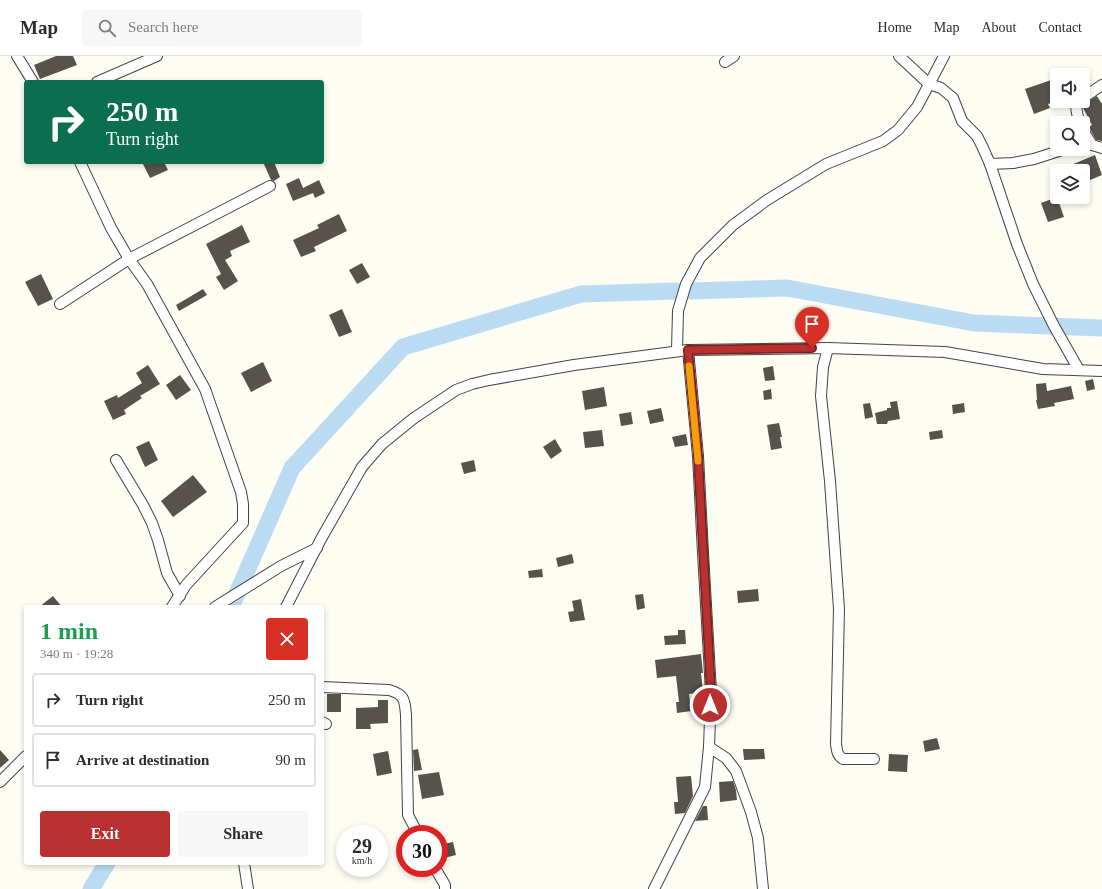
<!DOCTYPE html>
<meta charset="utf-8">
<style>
:root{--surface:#fff;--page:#f7f7f7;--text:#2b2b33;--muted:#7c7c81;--line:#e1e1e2;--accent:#b83030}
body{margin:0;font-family:Georgia,serif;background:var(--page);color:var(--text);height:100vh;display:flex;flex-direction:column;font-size:15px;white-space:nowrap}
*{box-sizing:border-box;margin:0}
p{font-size:13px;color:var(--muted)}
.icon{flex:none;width:22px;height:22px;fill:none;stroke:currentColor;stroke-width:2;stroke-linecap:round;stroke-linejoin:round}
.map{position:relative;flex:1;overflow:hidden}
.panel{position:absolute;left:24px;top:549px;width:300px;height:260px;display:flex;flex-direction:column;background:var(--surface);border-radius:4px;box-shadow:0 2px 6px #0003}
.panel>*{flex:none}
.top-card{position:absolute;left:24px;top:24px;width:300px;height:84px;border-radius:4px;box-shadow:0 2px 6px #0003;background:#0b6e4f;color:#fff;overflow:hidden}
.buttons{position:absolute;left:1050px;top:12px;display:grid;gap:8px}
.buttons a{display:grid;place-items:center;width:40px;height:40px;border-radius:4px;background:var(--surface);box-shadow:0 2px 6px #0003;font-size:20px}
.speed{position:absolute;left:336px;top:769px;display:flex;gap:8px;font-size:20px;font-weight:700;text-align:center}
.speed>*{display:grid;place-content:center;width:52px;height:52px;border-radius:50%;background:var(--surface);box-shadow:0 2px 6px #0003;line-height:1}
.speed small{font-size:10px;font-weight:400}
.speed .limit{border:6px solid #d22;background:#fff;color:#111}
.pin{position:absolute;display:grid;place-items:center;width:34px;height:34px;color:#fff;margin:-41px -17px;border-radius:50% 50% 50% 0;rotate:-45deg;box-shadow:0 0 4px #0007}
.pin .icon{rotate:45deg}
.me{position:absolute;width:44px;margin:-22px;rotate:0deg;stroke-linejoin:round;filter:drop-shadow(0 0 3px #0008)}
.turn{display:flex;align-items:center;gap:14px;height:84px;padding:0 16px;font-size:18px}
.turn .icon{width:52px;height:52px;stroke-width:2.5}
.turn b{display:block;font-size:28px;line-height:34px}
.round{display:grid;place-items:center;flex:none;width:42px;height:42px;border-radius:4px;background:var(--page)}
.head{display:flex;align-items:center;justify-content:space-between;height:68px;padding:0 16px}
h1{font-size:24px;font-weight:600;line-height:30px;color:#1e9e55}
.primary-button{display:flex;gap:8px;margin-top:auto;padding:8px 16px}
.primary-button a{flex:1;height:46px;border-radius:4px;background:var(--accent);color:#fff;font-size:16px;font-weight:600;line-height:46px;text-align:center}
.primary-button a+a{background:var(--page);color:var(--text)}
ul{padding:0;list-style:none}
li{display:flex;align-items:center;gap:12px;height:54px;margin:0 8px 6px;padding:0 8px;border:2px solid var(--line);border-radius:4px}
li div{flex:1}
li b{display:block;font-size:15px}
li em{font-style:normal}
header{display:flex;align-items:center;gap:24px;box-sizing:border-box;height:56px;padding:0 20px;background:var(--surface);border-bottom:1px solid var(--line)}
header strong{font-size:19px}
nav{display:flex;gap:22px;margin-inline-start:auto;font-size:14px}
.search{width:280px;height:36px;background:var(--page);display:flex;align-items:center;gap:10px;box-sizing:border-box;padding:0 14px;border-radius:4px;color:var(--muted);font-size:15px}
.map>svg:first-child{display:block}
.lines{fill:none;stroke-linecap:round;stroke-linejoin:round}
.river{stroke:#bbdbf3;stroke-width:17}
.building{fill:#58524d}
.minor-casing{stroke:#434343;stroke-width:12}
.minor{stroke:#fff;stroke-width:10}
.route-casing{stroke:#781f1f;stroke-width:10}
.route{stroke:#b83030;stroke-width:7}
.slow{stroke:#f59e0b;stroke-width:7}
</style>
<header>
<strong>Map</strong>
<div class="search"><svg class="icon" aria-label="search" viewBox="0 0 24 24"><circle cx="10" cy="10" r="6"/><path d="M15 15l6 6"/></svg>Search here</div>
<nav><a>Home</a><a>Map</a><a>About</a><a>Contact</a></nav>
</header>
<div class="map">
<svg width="1102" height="833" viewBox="0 0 1102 833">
<rect width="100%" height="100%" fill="#fefdf3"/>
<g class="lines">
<g class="river">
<path d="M691,235L787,232L974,267L1102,272"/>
<path d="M231,551L292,412L403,291L581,238L676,235"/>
<path d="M91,833L107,807"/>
</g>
</g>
<g class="building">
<path d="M56,0H73L77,9L40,23L34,9Z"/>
<path d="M1057,22V45L1048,48L1050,52L1034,58L1025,33Z"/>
<path d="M1097,40L1102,48V85L1096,84L1090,73L1089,71L1092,69L1083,52L1084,48Z"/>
<path d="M1095,99L1102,119L1083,127V115H1073L1071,109Z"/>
<path d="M142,106H164L168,114L150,122Z"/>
<path d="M263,106H274L280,121L274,125L271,124Z"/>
<path d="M299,122L303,132L319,124L325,137L315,142L313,137L293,145L286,128Z"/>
<path d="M1057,141L1064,161L1048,166L1041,147Z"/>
<path d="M339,158L347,175L314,191L316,195L301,201L293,184L319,172L317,169Z"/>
<path d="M242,169L250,186L230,195L232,200L225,204L238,225L224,234L216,221L221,218L206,188Z"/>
<path d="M362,207L370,221L357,228L349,214Z"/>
<path d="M41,218L53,243L38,250L25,226Z"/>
<path d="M203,233L207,239L179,255L176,249Z"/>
<path d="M342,253L352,276L339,281L329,259Z"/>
<path d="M263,306L272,325L251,336L241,317Z"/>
<path d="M148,309L160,328L140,340L142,342L124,354L126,358L113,364L104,345L117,339L118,342L142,327L136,317Z"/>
<path d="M773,310L775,324L765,325L763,312Z"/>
<path d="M180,319L191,334L176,344L166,329Z"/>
<path d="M1093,323L1095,333L1087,335L1085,325Z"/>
<path d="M1046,327L1047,335L1071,330L1074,343L1054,347L1055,350L1038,353L1036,344H1037L1036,328Z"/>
<path d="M604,331L607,350L585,354L582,335Z"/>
<path d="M771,333L772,343L764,344L763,335Z"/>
<path d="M897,345L900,363L888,365L887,368H877L875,357L887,354V352H891L890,346Z"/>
<path d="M870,347L873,361L865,363L863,348Z"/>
<path d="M964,347L965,356L953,358L952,349Z"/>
<path d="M661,352L664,365L650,368L647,355Z"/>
<path d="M631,356L633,368L621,370L619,358Z"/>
<path d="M779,367L782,381H780L782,392L771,394L767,369Z"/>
<path d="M602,374L604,390L585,392L583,376Z"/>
<path d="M942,374L943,382L930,384L929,376Z"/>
<path d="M686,378L688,389L675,391L672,381Z"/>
<path d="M555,383L562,395L551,403L543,391Z"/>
<path d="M149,385L158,404L145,411L136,391Z"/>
<path d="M474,404L476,415L464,418L461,407Z"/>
<path d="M193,419L207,436L173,461L161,445Z"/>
<path d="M572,498L574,507L558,511L556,502Z"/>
<path d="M542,513L543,521L529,522L528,515Z"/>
<path d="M758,533L759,545L738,547L737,535Z"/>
<path d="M643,538L645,552L637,554L635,539Z"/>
<path d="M53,540L62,551H39Z"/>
<path d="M581,543L585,564L570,566L568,556L574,555L572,545Z"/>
<path d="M678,574H685L686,588L665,589L664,580L678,579Z"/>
<path d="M701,598L703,617H701L703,636L689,638L691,655L677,657L676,646H679L676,620L657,622L655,604Z"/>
<rect x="327" y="638" width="14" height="18"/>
<path d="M378,644H388V667L370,668L371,673H356V652L378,651Z"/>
<path d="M937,682L940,693L925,696L923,685Z"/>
<path d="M418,693L422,714L414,715L413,694Z"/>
<path d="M743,693H764L765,703L744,704Z"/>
<path d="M0,694L9,704L0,712Z"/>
<path d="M388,695L392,717L377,720L373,698Z"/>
<path d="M889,698L908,699L907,716L888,715Z"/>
<path d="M439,716L444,739L422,743L418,719Z"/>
<path d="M691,720L693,740L685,757L675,758L674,746H678L676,721Z"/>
<path d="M733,725L736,734L737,744L720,746L719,726Z"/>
<path d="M703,750H707L708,764L695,765Z"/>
<path d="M453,786L456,799L440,803L439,789Z"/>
</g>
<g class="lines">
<defs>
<g id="minor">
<path d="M17,0L33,26"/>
<path d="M899,0L929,28L941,32L953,42L962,65L977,80L983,92L990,108L1017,188L1033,228L1054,270L1079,314"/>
<path d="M725,6L734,0"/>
<path d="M97,26L157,0"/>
<path d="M1083,42L1102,29"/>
<path d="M1078,45C1074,52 1078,60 1080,67"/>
<path d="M1083,74L1092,89"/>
<path d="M1083,88L1092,89L1102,92"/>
<path d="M80,106L111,172L129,203L147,228L205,333L241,436L243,448V467L186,529L172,551"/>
<path d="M990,108L1013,107L1034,103L1065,93"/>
<path d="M60,248L129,203L270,130"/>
<path d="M828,292L823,311L821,340L830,425L839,553L836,688C837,695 837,699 843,703H874"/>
<path d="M677,294L678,255L686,228L700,202L733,169L767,144L826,108L883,85L898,74L917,51L944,0"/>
<path d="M116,404L143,449L152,467L158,484L167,517L180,540"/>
<path d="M215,551L281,510L317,492"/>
<path d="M286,551L321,483L362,411L382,388L414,362L456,334L472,328L489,324L574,309L688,294L828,292L945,296L1043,313L1102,315"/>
<path d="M322,631L389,634C404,638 405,644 406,659L408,759L418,778"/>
<path d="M322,666L326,668"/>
<path d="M709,691L726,702L736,715L751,756L758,782L763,833"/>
<path d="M0,726L26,700"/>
<path d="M244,807L248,833"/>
<path d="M435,812L445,829V833"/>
<path d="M654,833L705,731L709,691L711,636L703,497L698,400L688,294"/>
</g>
</defs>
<use href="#minor" class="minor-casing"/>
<use href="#minor" class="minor"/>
</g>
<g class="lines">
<defs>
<path id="route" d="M710,649L711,636L698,400L688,294L812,292"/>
</defs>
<use href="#route" class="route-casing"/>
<use href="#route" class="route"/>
<path class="slow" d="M689,310L698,405"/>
</g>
</svg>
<div class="buttons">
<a><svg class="icon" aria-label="sound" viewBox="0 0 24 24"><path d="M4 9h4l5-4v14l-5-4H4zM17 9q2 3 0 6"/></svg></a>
<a><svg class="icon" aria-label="search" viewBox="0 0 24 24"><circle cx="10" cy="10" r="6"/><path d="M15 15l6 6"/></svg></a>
<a><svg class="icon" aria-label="layers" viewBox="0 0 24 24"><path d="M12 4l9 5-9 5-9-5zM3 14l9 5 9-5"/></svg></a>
</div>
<div class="speed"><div>29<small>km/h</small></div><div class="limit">30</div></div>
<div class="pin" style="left:812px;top:292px;background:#d93025"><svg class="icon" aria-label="arrive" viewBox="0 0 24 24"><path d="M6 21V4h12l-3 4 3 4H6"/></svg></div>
<svg class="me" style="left:710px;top:649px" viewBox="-20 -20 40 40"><circle r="17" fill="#b83030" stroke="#fff" stroke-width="3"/><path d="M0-11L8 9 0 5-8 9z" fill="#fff"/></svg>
<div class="top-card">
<div class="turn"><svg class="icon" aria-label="right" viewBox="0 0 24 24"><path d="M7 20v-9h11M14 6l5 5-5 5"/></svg><div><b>250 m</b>Turn right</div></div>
</div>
<section class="panel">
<div class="head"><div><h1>1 min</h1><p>340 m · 19:28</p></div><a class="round" style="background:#d93025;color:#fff"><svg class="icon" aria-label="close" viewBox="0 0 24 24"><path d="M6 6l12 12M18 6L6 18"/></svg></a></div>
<ul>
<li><svg class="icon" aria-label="right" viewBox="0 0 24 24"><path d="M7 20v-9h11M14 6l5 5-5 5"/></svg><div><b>Turn right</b></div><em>250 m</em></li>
<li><svg class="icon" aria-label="arrive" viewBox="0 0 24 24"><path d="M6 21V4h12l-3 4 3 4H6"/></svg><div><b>Arrive at destination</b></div><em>90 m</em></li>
</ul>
<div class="primary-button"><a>Exit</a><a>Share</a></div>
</section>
</div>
